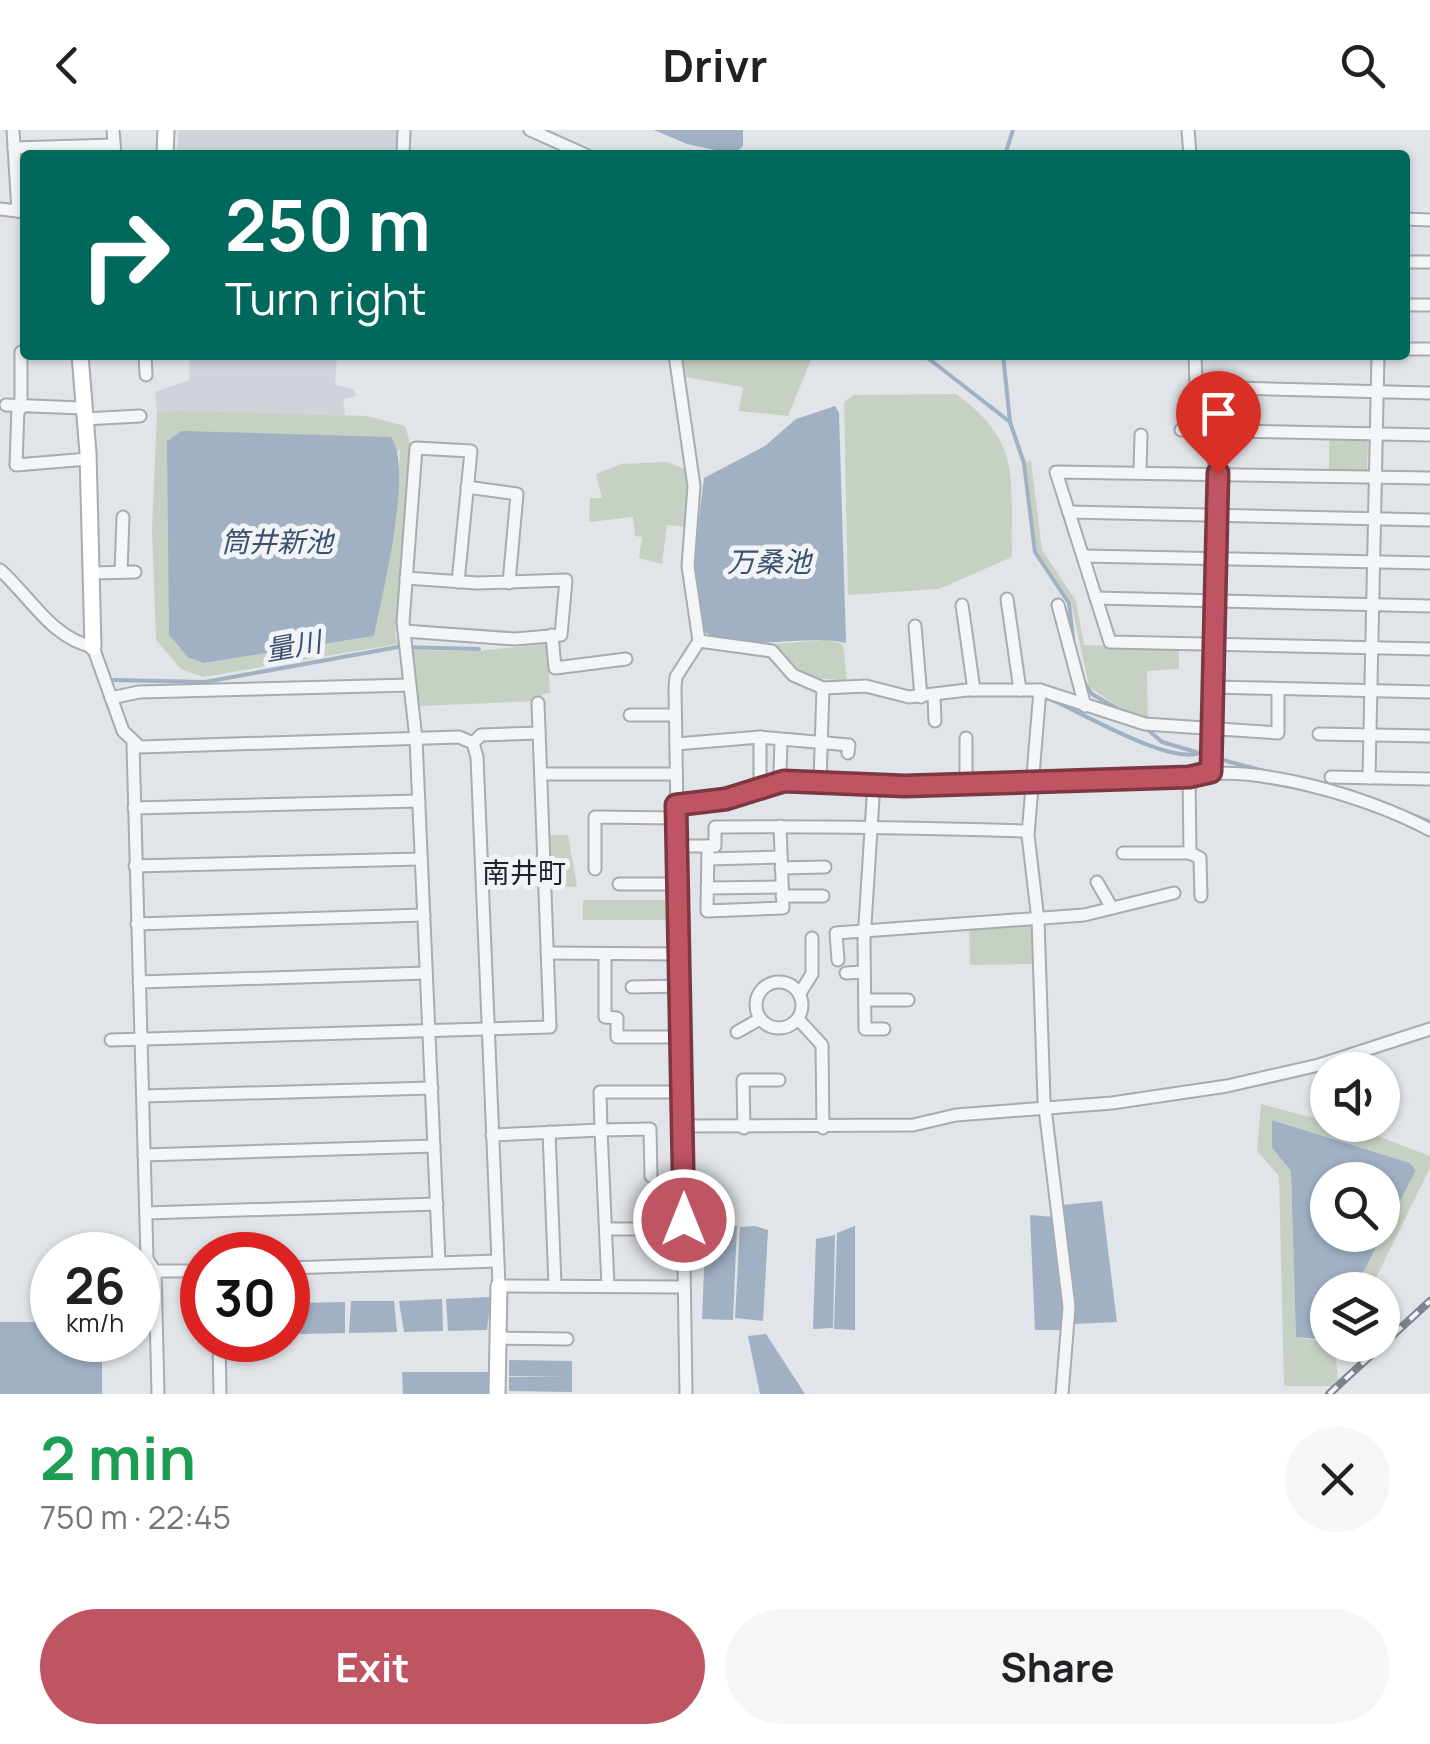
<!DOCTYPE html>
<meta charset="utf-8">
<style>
:root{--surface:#fff;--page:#f6f6f6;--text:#202124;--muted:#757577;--accent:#bf5463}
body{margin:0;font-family:Manrope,"Noto Sans JP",sans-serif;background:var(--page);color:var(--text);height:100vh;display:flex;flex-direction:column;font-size:38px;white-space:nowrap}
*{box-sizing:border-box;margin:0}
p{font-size:32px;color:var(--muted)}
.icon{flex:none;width:55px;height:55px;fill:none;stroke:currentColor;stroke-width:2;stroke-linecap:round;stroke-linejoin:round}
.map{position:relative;height:1264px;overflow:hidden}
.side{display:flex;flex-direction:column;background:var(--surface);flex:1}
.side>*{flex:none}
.hud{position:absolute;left:20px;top:20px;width:1390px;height:210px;border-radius:10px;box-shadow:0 2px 8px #0004;background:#00695c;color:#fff;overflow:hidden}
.fabs{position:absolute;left:1310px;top:922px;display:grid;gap:20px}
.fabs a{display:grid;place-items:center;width:90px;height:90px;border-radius:50%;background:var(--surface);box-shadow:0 2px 8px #0004;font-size:50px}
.speed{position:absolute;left:30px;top:1102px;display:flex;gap:20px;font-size:50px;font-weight:700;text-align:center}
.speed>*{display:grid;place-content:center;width:130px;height:130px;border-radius:50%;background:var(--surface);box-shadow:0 2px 8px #0004;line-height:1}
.speed small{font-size:25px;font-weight:400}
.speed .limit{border:15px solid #d22;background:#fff;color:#111}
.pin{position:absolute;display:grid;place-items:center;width:85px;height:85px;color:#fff;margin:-102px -42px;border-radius:50% 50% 50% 0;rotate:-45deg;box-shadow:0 0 10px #0007}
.pin .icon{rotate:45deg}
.me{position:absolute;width:110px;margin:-55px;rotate:0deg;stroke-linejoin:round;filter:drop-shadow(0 0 8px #0008)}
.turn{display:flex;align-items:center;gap:35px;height:210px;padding:0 40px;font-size:45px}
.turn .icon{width:130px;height:130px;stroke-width:2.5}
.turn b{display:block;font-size:70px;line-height:85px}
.round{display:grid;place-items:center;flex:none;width:105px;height:105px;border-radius:52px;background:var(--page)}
.overview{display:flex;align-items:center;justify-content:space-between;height:170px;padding:0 40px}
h1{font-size:60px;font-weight:700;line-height:75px;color:#1e9e55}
.button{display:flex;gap:20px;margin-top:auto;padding:20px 40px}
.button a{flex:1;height:115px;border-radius:60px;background:var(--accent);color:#fff;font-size:40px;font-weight:700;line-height:115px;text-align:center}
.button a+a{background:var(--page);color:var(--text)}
header{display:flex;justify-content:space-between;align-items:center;height:130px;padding:0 40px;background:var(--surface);font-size:45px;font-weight:700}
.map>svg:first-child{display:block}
.built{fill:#d0d3da}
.green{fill:#c7d1c3;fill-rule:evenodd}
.water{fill:#a0b1c4;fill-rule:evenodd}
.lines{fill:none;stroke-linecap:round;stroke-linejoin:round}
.stream{stroke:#a0b1c4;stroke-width:4}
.street-casing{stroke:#a7abb2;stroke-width:15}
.secondary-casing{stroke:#a7abb2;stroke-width:19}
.street{stroke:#f3f5f7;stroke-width:11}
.secondary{stroke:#fff;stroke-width:15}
.rail-casing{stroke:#7c8490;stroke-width:8}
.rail{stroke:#f1f3f6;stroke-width:4;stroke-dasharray:11;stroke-linecap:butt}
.route-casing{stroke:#7c3740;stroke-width:25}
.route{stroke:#bf5463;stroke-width:18}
.labels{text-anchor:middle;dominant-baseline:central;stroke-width:10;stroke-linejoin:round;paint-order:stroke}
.water-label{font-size:28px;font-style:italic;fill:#3a506d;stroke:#f1f3f6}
.neighbourhood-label{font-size:28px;fill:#1d232f;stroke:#f1f3f6}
</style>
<header><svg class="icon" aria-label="back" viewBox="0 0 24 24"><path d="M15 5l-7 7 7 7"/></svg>Drivr<svg class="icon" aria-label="search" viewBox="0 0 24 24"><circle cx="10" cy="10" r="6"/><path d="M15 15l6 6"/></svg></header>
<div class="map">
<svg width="1430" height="1264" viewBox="0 0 1430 1264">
<rect width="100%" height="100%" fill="#e1e4e8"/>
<g class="built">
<path d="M179,0H401L400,20H353V25H177Z"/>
<path d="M190,225H337L335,255L354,259L356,266L343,269L345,285L157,283L155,262L189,250Z"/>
</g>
<g class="green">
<path d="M682,225H813L788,286L739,281L743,257L685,247Z"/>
<path d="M956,264C1024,313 1010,351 1012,427L939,459L848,465L844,272L854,265Z"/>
<path d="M179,281L367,286L405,296L412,320L395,503L398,514L203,547L181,539L156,510L152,399L157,283ZM400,319L396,390L374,506L204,533L189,528Z"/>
<path d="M1329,306L1368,307L1367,343L1329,342Z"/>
<path d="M1031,331L1042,420L1076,471L1084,515L1179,517V539L1147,541L1148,588L1130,585L1089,557L1071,472L1037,422L1026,332Z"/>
<path d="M667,332L687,340L691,364L686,397L667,395L662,434L639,428L642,407L635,406L633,387L589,392L590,368H602L596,344L621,334Z"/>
<path d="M826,510L843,514L847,551L806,547L773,514Z"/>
<path d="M547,514L550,563L542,564L541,571L419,576L412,520L478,521Z"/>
<path d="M547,705H568L577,757L549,756Z"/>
<rect x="583" y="770" width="89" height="20"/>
<path d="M1030,796L1035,834L970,835L969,798Z"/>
<path d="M1261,974L1367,1002L1430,1026V1038L1370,1160H1354L1416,1039L1410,1033L1273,990L1272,1018L1291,1041L1296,1207L1341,1215L1336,1227L1338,1250L1332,1256H1284L1279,1046L1257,1021Z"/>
</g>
<g class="water">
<path d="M654,0H743V16L734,24L687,14Z"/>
<path d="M835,276L839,283L846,513C805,503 731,526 699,498L694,430L704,348L765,316L796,289Z"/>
<path d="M182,301L391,307C414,339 382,464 374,506L204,533L189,528L169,505L167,311Z"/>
<path d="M1272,990L1410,1033L1416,1040L1354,1160H1328L1327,1210L1296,1207L1291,1041L1272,1018ZM1328,1050H1382V1105H1328Z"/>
<path d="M1102,1071L1117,1192L1072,1194L1063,1075Z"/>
<path d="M1030,1085L1054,1087L1064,1170L1060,1200H1035Z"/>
<path d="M706,1093L737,1096L733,1190L702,1189Z"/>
<path d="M755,1096L768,1100L763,1191L735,1188L740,1097Z"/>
<path d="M855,1096V1200L834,1199L837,1103Z"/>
<path d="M835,1105L833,1198L813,1199L816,1109Z"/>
<path d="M491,1167L487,1200L448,1201L446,1169Z"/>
<path d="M442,1169L443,1201L404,1202L399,1171Z"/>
<path d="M351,1171H394L397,1202L349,1203Z"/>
<path d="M345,1172V1203L300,1204L297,1173Z"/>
<path d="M0,1192H52V1210H102V1264H0Z"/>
<path d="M766,1204L805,1264H760L748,1206Z"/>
<path d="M509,1230L572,1231V1262L509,1261V1247H568L509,1246Z"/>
<path d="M402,1242H490L489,1264H403Z"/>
</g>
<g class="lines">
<g class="stream">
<path d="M1005,25L1013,0"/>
<path d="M924,225L1010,292L1024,333L1035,422L1069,473L1073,509"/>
<path d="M1003,225L1010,292"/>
<path d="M3,450L34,484"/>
<path d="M114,550L205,552L398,517L479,519"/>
<path d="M1084,552L1092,564L1123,582"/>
<path d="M1047,568C1082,582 1168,635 1200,623"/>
<path d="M1147,599L1162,612L1206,625"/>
<path d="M1215,628L1264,641"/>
<path d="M1351,661L1430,692"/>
</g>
<defs>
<g id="street">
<path d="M13,0L18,81"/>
<path d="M113,0L115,25"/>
<path d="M530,0L586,25"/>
<path d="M1188,0L1190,25"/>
<path d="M14,18L114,15"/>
<path d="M403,25L404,0"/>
<path d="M0,79L25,82"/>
<path d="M1405,89L1430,90"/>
<path d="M1405,132H1430"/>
<path d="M1405,175H1430"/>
<path d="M1405,219H1430"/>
<path d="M21,222V278"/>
<path d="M145,225L146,245"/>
<path d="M675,225L694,356L688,436L699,511"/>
<path d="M1195,225L1197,281L1218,343L1211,642"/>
<path d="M1196,257L1430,263"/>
<path d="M6,275L82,278"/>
<path d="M18,278L16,335L88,329"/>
<path d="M84,289L140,286"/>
<path d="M1181,300L1430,305"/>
<path d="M1140,341L1141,305"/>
<path d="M1430,348L1056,342L1110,512L1430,519"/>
<path d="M467,357L517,364L509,453"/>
<path d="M1069,382L1430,390"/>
<path d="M1083,426L1430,433"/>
<path d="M0,440C29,465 51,508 93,517L123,601L140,617L459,607L473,613L477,627L499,1156L682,1157"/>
<path d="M121,442L123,387"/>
<path d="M92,443L135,442"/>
<path d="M1096,468L1430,476"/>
<path d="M1007,469L1020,560"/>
<path d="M962,475L974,560"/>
<path d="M1058,475L1085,576"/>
<path d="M915,496L921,567"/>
<path d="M404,501L515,509L561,505L566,450L477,453L406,448"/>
<path d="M552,505L555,538L626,529"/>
<path d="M699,511L772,521L793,545L823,558L866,556L909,567L967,560H1040L1145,594L1278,603V559"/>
<path d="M1212,557L1430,562"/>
<path d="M1040,560L1028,705L1038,790L1044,970L1069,1177L1062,1264"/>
<path d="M934,566L935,591"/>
<path d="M111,568L139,562L410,555"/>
<path d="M630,585H675"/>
<path d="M1319,604L1430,606"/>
<path d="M760,607V658"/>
<path d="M966,608V654"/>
<path d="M473,613L481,605L539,603"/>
<path d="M133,614L147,1129L155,1141H202"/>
<path d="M676,614L760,607L849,615L848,623"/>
<path d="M780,641L781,611"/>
<path d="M541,644H676"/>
<path d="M1189,647L1190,723L1200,728L1201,766"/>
<path d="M1331,647L1430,649"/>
<path d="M1369,648L1378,225"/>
<path d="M820,651L823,558"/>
<path d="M874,653L864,810L865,899H884"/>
<path d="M677,675L726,669L784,651L905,657L1189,647C1253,632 1372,668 1430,700"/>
<path d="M134,678L419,671"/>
<path d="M677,716H715V697C820,696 923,698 1028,701"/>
<path d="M708,716L707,781L783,778L780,696"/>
<path d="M1123,723H1190"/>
<path d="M708,729L781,727"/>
<path d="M135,736L421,729"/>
<path d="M781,738L825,737"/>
<path d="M595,739V687L677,688"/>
<path d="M1097,752L1112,778"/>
<path d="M619,754H678"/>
<path d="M707,758L782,757"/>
<path d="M782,766H823"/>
<path d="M137,794L424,785"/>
<path d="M547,823L679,824"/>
<path d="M605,824V887L617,888V907H682"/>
<path d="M838,830L836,803L1084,785L1174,763"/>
<path d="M846,843L864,842"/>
<circle cx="779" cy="875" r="23"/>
<path d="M139,852L426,843"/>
<path d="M632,857L680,856"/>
<path d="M800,863L812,844V808"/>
<path d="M865,870H908"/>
<path d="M798,889L822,915L823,998"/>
<path d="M737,902L760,889"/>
<path d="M111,910L550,897L538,573"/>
<path d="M143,966L432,958"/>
<path d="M683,996L913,995L956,985L1112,973L1227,956L1319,935L1430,899"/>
<path d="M744,998L743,950H779"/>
<path d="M549,1002L555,1155"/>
<path d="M492,1005L601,1000L600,962H684"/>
<path d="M144,1025L434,1016"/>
<path d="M146,1083L437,1074"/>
<path d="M606,1099H683"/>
<path d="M439,1132L416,609L403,492L416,318L471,321L458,452"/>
<path d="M288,1138L497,1131"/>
<path d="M155,1141L158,1264"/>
<path d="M608,1156L601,1000L650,999L651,1046"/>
<path d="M498,1208L567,1209"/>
<path d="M219,1210L220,1264"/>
<path d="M686,1264L675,557L676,547L699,511"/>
</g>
<g id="secondary">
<path d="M165,25L166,0"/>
<path d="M80,225L88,323L93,517"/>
<path d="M497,1264L499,1156"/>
</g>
</defs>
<use href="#street" class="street-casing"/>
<use href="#secondary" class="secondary-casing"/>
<use href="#street" class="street"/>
<use href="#secondary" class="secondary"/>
<defs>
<path id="rail" d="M1329,1264L1430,1171"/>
</defs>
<use href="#rail" class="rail-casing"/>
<use href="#rail" class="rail"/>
</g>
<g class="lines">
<defs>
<path id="route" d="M684,1090L676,675L726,669L784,651L905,656L1189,647L1211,642L1218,343"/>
</defs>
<use href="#route" class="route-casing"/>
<use href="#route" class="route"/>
</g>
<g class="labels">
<g class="water-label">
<text x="277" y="411">筒井新池</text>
<text x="769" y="431">万桑池</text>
<text transform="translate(293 515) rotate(-10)">量川</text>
</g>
<g class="neighbourhood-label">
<text x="524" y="742">南井町</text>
</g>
</g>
</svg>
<div class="fabs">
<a><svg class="icon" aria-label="sound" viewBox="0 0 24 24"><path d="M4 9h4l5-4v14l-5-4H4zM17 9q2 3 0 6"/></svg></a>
<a><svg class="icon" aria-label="search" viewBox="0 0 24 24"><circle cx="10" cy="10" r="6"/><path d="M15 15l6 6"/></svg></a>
<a><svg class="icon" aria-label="layers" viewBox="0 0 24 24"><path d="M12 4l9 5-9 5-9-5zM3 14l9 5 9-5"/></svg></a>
</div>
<div class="speed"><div>26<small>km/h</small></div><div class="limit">30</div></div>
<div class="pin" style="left:1218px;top:343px;background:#d93025"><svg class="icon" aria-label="arrive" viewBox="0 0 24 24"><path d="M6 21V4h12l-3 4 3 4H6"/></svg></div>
<svg class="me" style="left:684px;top:1090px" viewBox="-20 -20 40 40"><circle r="17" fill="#bf5463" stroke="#fff" stroke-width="3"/><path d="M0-11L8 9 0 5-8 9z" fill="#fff"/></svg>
<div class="hud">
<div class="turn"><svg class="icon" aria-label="right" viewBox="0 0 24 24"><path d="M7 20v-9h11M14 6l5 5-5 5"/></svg><div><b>250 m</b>Turn right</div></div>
</div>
</div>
<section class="side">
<div class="overview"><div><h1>2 min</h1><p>750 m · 22:45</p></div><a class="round"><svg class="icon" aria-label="close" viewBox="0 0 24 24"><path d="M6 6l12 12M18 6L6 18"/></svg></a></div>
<div class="button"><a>Exit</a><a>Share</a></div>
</section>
